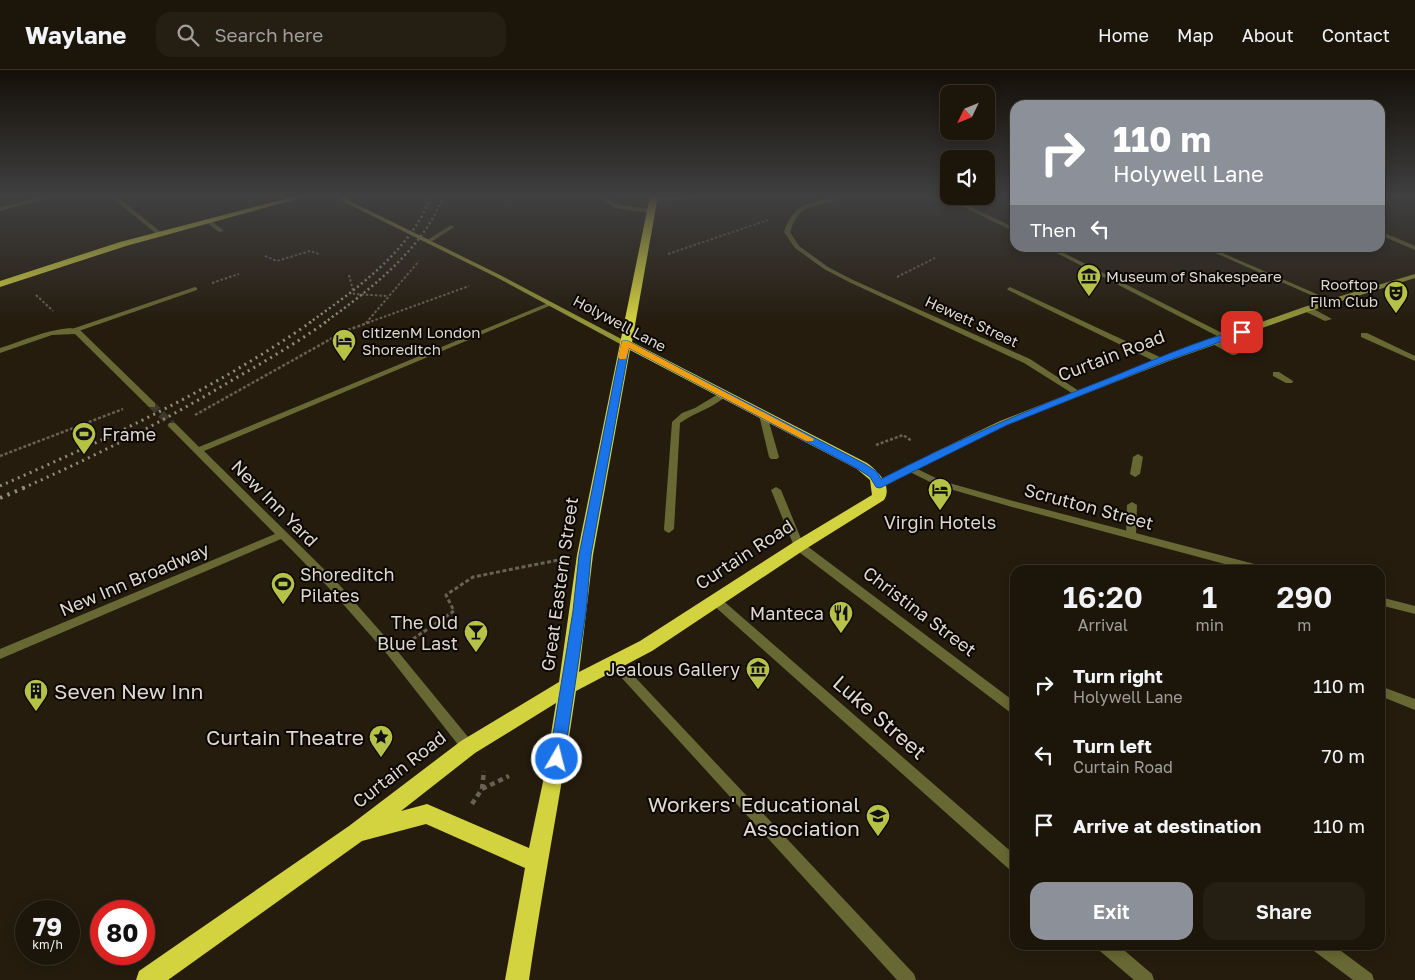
<!DOCTYPE html>
<style>
:root{--surface:#1c150a;--page:#251e13;--text:#f1f3f6;--muted:#a09f9c;--line:#3a342b;--accent:#8c9099}
body{margin:0;font-family:"Golos Text",sans-serif;background:var(--page);color:var(--text);height:100vh;display:flex;flex-direction:column;font-size:19px;white-space:nowrap}
*{box-sizing:border-box;margin:0}
p{font-size:16px;color:var(--muted)}
.icon{flex:none;width:28px;height:28px;fill:none;stroke:currentColor;stroke-width:2;stroke-linecap:round;stroke-linejoin:round}
.map{position:relative;flex:1;overflow:hidden}
.drawer{position:absolute;left:1010px;top:495px;width:375px;height:385px;display:flex;flex-direction:column;background:var(--surface);border-radius:15px;box-shadow:0 2px 12px #0003,0 0 0 1px var(--line)}
.drawer>*{flex:none}
.hud{position:absolute;left:1010px;top:30px;width:375px;height:152px;border-radius:15px;box-shadow:0 2px 12px #0003,0 0 0 1px var(--line);background:#8c9099;color:#fff;overflow:hidden}
.needle{width:32px;rotate:227deg}
.tools{position:absolute;left:940px;top:15px;display:grid;gap:10px}
.tools a{display:grid;place-items:center;width:55px;height:55px;border-radius:10px;background:var(--surface);box-shadow:0 2px 12px #0003,0 0 0 1px var(--line);font-size:25px}
.speed{position:absolute;left:15px;top:830px;display:flex;gap:10px;font-size:25px;font-weight:700;text-align:center}
.speed>*{display:grid;place-content:center;width:65px;height:65px;border-radius:50%;background:var(--surface);box-shadow:0 2px 12px #0003,0 0 0 1px var(--line);line-height:1}
.speed small{font-size:12px;font-weight:400}
.speed .limit{border:8px solid #d22;background:#fff;color:#111}
.pin{position:absolute;display:grid;place-items:center;width:42px;height:42px;color:#fff;margin:-21px;border-radius:10px;box-shadow:0 2px 8px #0006}
.me{position:absolute;width:55px;margin:-28px;rotate:8deg;stroke-linejoin:round;filter:drop-shadow(0 0 4px #0008)}
.turn{display:flex;align-items:center;gap:18px;height:105px;padding:0 20px;font-size:22px}
.turn .icon{width:65px;height:65px;stroke-width:2.5}
.turn b{display:block;font-size:35px;line-height:42px}
.then{display:flex;align-items:center;height:48px;padding:0 20px;background:#0003;gap:10px;font-size:19px}
.eta{display:flex;justify-content:space-evenly;align-items:center;height:85px;text-align:center}
.eta b{font-size:30px;font-weight:600;line-height:35px}
.cta{display:flex;gap:10px;margin-top:auto;padding:10px 20px}
.cta a{flex:1;height:58px;border-radius:15px;background:var(--accent);color:#fff;font-size:20px;font-weight:600;line-height:58px;text-align:center}
.cta a+a{background:var(--page);color:var(--text)}
ul{padding:0;list-style:none}
li{display:flex;align-items:center;gap:15px;height:70px;padding:0 20px}
li div{flex:1}
li b{display:block;font-size:19px}
li em{font-style:normal}
header{display:flex;align-items:center;gap:30px;box-sizing:border-box;height:70px;padding:0 25px;background:var(--surface);border-bottom:1px solid var(--line)}
header strong{font-size:24px}
nav{display:flex;gap:28px;margin-inline-start:auto;font-size:18px}
.search{width:350px;height:45px;background:var(--page);display:flex;align-items:center;gap:12px;box-sizing:border-box;padding:0 18px;border-radius:15px;color:var(--muted);font-size:19px}
.map>svg:first-child{display:block}
.lines{fill:none;stroke-linecap:round;stroke-linejoin:round}
.street-tunnel{stroke:#41382b;stroke-width:8;stroke-dasharray:8 4.5;stroke-linecap:butt}
.path-far3{stroke:#696155;stroke-width:2;stroke-dasharray:2.5 2;stroke-linecap:butt}
.path-far2{stroke:#696155;stroke-width:2.5;stroke-dasharray:3 2;stroke-linecap:butt}
.path-far1{stroke:#696155;stroke-width:3;stroke-dasharray:4 2.5;stroke-linecap:butt}
.path{stroke:#696155;stroke-width:4.5;stroke-dasharray:5 4;stroke-linecap:butt}
.lane{fill:#686834;fill-rule:evenodd}
.street{fill:#686834;fill-rule:evenodd}
.secondary{fill:#93933b;fill-rule:evenodd}
.highway{fill:#d3d23f;fill-rule:evenodd}
.rail-far2{stroke:#928b80;stroke-width:2.5;stroke-dasharray:2 3;stroke-linecap:butt}
.rail-far1{stroke:#928b80;stroke-width:3;stroke-dasharray:2 4.5;stroke-linecap:butt}
.rail{stroke:#928b80;stroke-width:4;stroke-dasharray:2.5 5.5;stroke-linecap:butt}
.route{fill:#1a73e8;stroke:#114b97}
.slow{fill:#f59e0b}
.labels{text-anchor:middle;dominant-baseline:central;stroke-width:4;stroke-linejoin:round;paint-order:stroke}
.far-poi-label{font-size:15px;fill:#ded8cf;stroke:#0b0703;text-anchor:start}
.far-street-label{font-size:15px;fill:#ded8cf;stroke:#0b0703}
.street-label{font-size:18px;fill:#ded8cf;stroke:#0b0703}
.poi-label{font-size:18px;fill:#ded8cf;stroke:#0b0703;text-anchor:end}
.near-poi-label{font-size:21px;fill:#ded8cf;stroke:#0b0703;text-anchor:end}
.near-street-label{font-size:21px;fill:#ded8cf;stroke:#0b0703}
</style>
<header>
<strong>Waylane</strong>
<div class="search"><svg class="icon" aria-label="search" viewBox="0 0 24 24"><circle cx="10" cy="10" r="6"/><path d="M15 15l6 6"/></svg>Search here</div>
<nav><a>Home</a><a>Map</a><a>About</a><a>Contact</a></nav>
</header>
<div class="map">
<svg width="1415" height="910" viewBox="0 0 1415 910">
<rect width="100%" height="100%" fill="#251c0e"/>
<g class="lines">
<path class="street-tunnel" d="M152,335L172,355"/>
<g class="path-far3">
<path d="M668,184L768,150"/>
<path d="M265,186L277,191L310,181L319,184"/>
<path d="M349,205L354,224L388,226"/>
<path d="M897,207L935,188"/>
<path d="M212,213L239,204"/>
<path d="M36,225L53,241"/>
<path d="M366,253L419,191"/>
<path d="M367,253L469,216"/>
</g>
<g class="path-far2">
<path d="M195,345L345,261L370,252"/>
<path d="M876,375L903,365L912,371"/>
<path d="M0,386L123,339"/>
</g>
<path class="path-far1" d="M413,569L454,541L446,525L473,507L558,490"/>
<g class="path">
<path d="M482,719L509,706"/>
<path d="M472,734L482,719L484,701"/>
</g>
<g class="lane">
<path d="M836,126H843C818,141 801,128 790,162L799,176L828,197L853,210V212L851,213L824,199L795,178L784,162C794,132 808,135 836,126Z"/>
<path d="M206,150H210L224,161L219,162L206,152Z"/>
<path d="M451,155L454,157L453,158L431,172L426,171Z"/>
<path d="M195,217L197,218V220L76,262H73L69,260Z"/>
<path d="M1304,237H1310L1332,249L1325,251L1304,241Z"/>
<path d="M1361,263H1367L1415,286V291L1361,267Z"/>
<path d="M1211,269H1217L1239,283L1235,285H1232L1211,273Z"/>
<path d="M1273,302H1279L1293,311L1292,313H1286L1273,306Z"/>
<path d="M720,323H723L727,325C714,338 695,342 680,353L674,459L669,463L665,461L664,459L672,352L682,343L695,338Z"/>
<path d="M763,342L767,345L779,387L777,389H771L769,387L759,345Z"/>
<path d="M1138,384L1143,387L1140,404L1135,407L1130,404L1133,387Z"/>
<path d="M776,417L781,420L804,476L803,479H795L794,476L771,420Z"/>
<path d="M1132,432L1137,435L1136,465L1131,469L1126,465L1127,435Z"/>
<path d="M1380,616L1415,629V640L1380,626Z"/>
</g>
<g class="street">
<path d="M46,126H54L0,141V137Z"/>
<path d="M110,126H116L162,163V165H158Z"/>
<path d="M597,126H603L619,135L650,139L653,141L650,143L615,138Z"/>
<path d="M682,126H705L702,128L654,131L651,129L654,127Z"/>
<path d="M941,126H948L1015,158V162Z"/>
<path d="M1380,161L1415,176V180L1380,165Z"/>
<path d="M1047,178H1054L1230,267L1229,269H1223Z"/>
<path d="M1204,178H1211L1335,232L1329,233Z"/>
<path d="M849,210H853L1030,289L1082,323L1081,325H1075L1024,293L849,212Z"/>
<path d="M1010,217L1164,289L1165,291L1161,293H1158L1008,220L1007,219Z"/>
<path d="M548,233L554,234L204,381L336,511L395,578L473,673L474,677L473,681L468,683L463,681L387,584L328,517L281,469L0,589V579L275,464L169,357L168,355L169,353H175L199,377Z"/>
<path d="M70,258L80,260L155,333V337H149L75,264L52,265L0,283V278C23,271 45,260 70,258Z"/>
<path d="M909,395L942,411L1013,431L1262,496L1266,497L1267,500H1247L1012,437L936,415L906,400L904,398L906,396Z"/>
<path d="M799,472L803,473L1015,632V644L1011,643L795,479L794,476L795,473Z"/>
<path d="M716,527L720,528L1015,785V802L1010,800L712,534L710,531L712,528Z"/>
<path d="M1380,527L1415,536V544L1380,535Z"/>
<path d="M614,587L618,589L914,904L916,910H897L610,595L608,592L610,589Z"/>
<path d="M1098,875H1118L1152,904L1154,910H1134L1100,881Z"/>
<path d="M1312,875H1333L1372,904L1374,910H1353L1314,881Z"/>
</g>
<g class="secondary">
<path d="M338,126H344L350,131L500,205L629,273L625,275H622L496,207L346,133Z"/>
<path d="M1415,204V208L1310,241L1169,291L1006,355L939,387L883,417H877L875,415L933,383L1000,351L1163,287L1304,237Z"/>
</g>
<g class="highway">
<path d="M296,126H308L126,176L0,217V211L120,172Z"/>
<path d="M650,126H658L632,272L867,393C878,401 893,416 884,430L804,480L652,581L576,621C562,718 543,813 529,910H505L525,798L426,754L362,771L168,910H136L139,901L349,756L461,671L559,612L577,485ZM630,280L857,399L870,410L872,425L794,472L640,571L579,602L593,485ZM556,633L544,707L529,778L427,734L401,741L475,683Z"/>
</g>
<g class="rail-far2">
<path d="M309,253C355,220 411,181 431,126"/>
<path d="M324,253C367,222 425,178 443,126"/>
</g>
<g class="rail-far1">
<path d="M0,416C107,369 215,319 311,252"/>
<path d="M23,418C94,387 162,352 229,312C262,293 295,274 326,252"/>
</g>
<path class="rail" d="M0,428L26,417"/>
</g>
<linearGradient id="sky" x2="0" y2="1"><stop stop-color="#140f08"/><stop offset="0.5" stop-color="#404041"/><stop offset="1" stop-color="#404041" stop-opacity="0"/></linearGradient>
<rect width="1415" height="253" fill="url(#sky)"/>
<path class="route" d="M1242,259L1247,262L1245,263L1164,292L1007,355L880,418L876,417L870,407L858,399L629,278L591,485L586,541L564,689L562,694L557,696L552,694L549,689L573,541L579,485L622,271H628L865,394L877,402L881,409C955,371 1030,339 1107,309C1151,291 1196,271 1242,259Z"/>
<path class="slow" d="M622,271H628L814,369L813,371H806L629,278L626,289H620L618,287Z"/>
<defs>
<symbol id="museum-pin" viewBox="-11 -11 22 30"><path d="M0 17L-7.5 6A9.5 9.5 0 1 1 7.5 6Z" fill="#b6c148" stroke="#0b0703"/><path d="M0-6L6-3V-2H-6V-3ZM-5-1h2V3h-2ZM-1-1h2V3h-2ZM3-1h2V3H3ZM-6 4H6V6H-6Z" fill="#111"/></symbol>
<symbol id="theatre-pin" viewBox="-11 -11 22 30"><path d="M0 17L-7.5 6A9.5 9.5 0 1 1 7.5 6Z" fill="#b6c148" stroke="#0b0703"/><path d="M-5-5.5Q0-4 5-5.5V0Q5 5 0 6Q-5 5-5 0ZM-3.3-2.5H-1v1.5H-3.3ZM1-2.5H3.3v1.5H1ZM-2.8 1Q0 5.5 2.8 1Z" fill="#111"/></symbol>
<symbol id="hotel-pin" viewBox="-11 -11 22 30"><path d="M0 17L-7.5 6A9.5 9.5 0 1 1 7.5 6Z" fill="#b6c148" stroke="#0b0703"/><path d="M-6-4.5h1.5V1H6V5H4.5V3h-9V5H-6ZM-4 0a1.8 1.8 0 1 1 3.6 0ZM.5 0V-2.5h3Q6-2.5 6 0Z" fill="#111"/></symbol>
<symbol id="stadium-pin" viewBox="-11 -11 22 30"><path d="M0 17L-7.5 6A9.5 9.5 0 1 1 7.5 6Z" fill="#b6c148" stroke="#0b0703"/><path d="M0-5a6.5 5 0 1 0 0 10a6.5 5 0 1 0 0-10ZM-3.5-1.8h7v3.6h-7Z" fill="#111"/></symbol>
<symbol id="restaurant-pin" viewBox="-11 -11 22 30"><path d="M0 17L-7.5 6A9.5 9.5 0 1 1 7.5 6Z" fill="#b6c148" stroke="#0b0703"/><path d="M-5-6h1v4h1v-4h1v4h1v-4h1v5L-1.5 .5V6h-2V.5L-5-1ZM5-6V6H3V1.5H1.5Q1.5-4 5-6Z" fill="#111"/></symbol>
<symbol id="bar-pin" viewBox="-11 -11 22 30"><path d="M0 17L-7.5 6A9.5 9.5 0 1 1 7.5 6Z" fill="#b6c148" stroke="#0b0703"/><path d="M-6-5H6L.8 .8V4.5H3.5V6h-7V4.5H-.8V.8Z" fill="#111"/></symbol>
<symbol id="building-pin" viewBox="-11 -11 22 30"><path d="M0 17L-7.5 6A9.5 9.5 0 1 1 7.5 6Z" fill="#b6c148" stroke="#0b0703"/><path d="M-4-6H4V6H1V3H-1V6H-4ZM-2.5-4.3h1.7v1.8h-1.7ZM.8-4.3h1.7v1.8H.8ZM-2.5-1h1.7V.8h-1.7ZM.8-1h1.7V.8H.8Z" fill="#111"/></symbol>
<symbol id="sight-pin" viewBox="-11 -11 22 30"><path d="M0 17L-7.5 6A9.5 9.5 0 1 1 7.5 6Z" fill="#b6c148" stroke="#0b0703"/><path d="M0-6L1.8-2.2L6-1.7L2.9 1.2L3.7 5.4L0 3.3L-3.7 5.4L-2.9 1.2L-6-1.7L-1.8-2.2Z" fill="#111"/></symbol>
<symbol id="university-pin" viewBox="-11 -11 22 30"><path d="M0 17L-7.5 6A9.5 9.5 0 1 1 7.5 6Z" fill="#b6c148" stroke="#0b0703"/><path d="M0-5L7-2L0 1L-7-2ZM-4 1L0 2.5L4 1V4Q0 6-4 4Z" fill="#111"/></symbol>
</defs>
<g fill-rule="evenodd">
<use href="#museum-pin" x="1075" y="192" width="28" height="38"/>
<use href="#theatre-pin" x="1382" y="209" width="28" height="38"/>
<use href="#hotel-pin" x="330" y="257" width="28" height="38"/>
<use href="#stadium-pin" x="70" y="350" width="28" height="38"/>
<use href="#hotel-pin" x="926" y="406" width="28" height="38"/>
<use href="#stadium-pin" x="269" y="500" width="28" height="38"/>
<use href="#restaurant-pin" x="827" y="529" width="28" height="38"/>
<use href="#bar-pin" x="462" y="548" width="28" height="38"/>
<use href="#museum-pin" x="744" y="585" width="28" height="38"/>
<use href="#building-pin" x="22" y="607" width="28" height="38"/>
<use href="#sight-pin" x="367" y="653" width="28" height="38"/>
<use href="#university-pin" x="864" y="732" width="28" height="38"/>
</g>
<g class="labels">
<g class="far-poi-label">
<text x="1106" y="206">Museum of Shakespeare</text>
<text x="1378" y="214" text-anchor="end">Rooftop<tspan x="1378" dy="17">Film Club</tspan></text>
<text x="362" y="262">citizenM London<tspan x="362" dy="17">Shoreditch</tspan></text>
</g>
<g class="far-street-label">
<text transform="translate(972 251) rotate(25)">Hewett Street</text>
<text transform="translate(620 253) rotate(28)">Holywell Lane</text>
</g>
<g class="street-label">
<text transform="translate(1111 285) rotate(-21)">Curtain Road</text>
<text transform="translate(275 433) rotate(45)">New Inn Yard</text>
<text transform="translate(1089 436) rotate(15)">Scrutton Street</text>
<text transform="translate(744 484) rotate(-33)">Curtain Road</text>
<text transform="translate(134 509) rotate(-23)">New Inn Broadway</text>
<text transform="translate(559 514) rotate(-82)">Great Eastern Street</text>
<text transform="translate(920 541) rotate(37)">Christina Street</text>
<text transform="translate(399 699) rotate(-38)">Curtain Road</text>
</g>
<g class="poi-label">
<text x="102" y="364" text-anchor="start">Frame</text>
<text x="940" y="452" text-anchor="middle">Virgin Hotels</text>
<text x="300" y="504" text-anchor="start">Shoreditch<tspan x="300" dy="21">Pilates</tspan></text>
<text x="824" y="543">Manteca</text>
<text x="458" y="552">The Old<tspan x="458" dy="21">Blue Last</tspan></text>
<text x="740" y="599">Jealous Gallery</text>
</g>
<g class="near-poi-label">
<text x="54" y="621" text-anchor="start">Seven New Inn</text>
<text x="364" y="667">Curtain Theatre</text>
<text x="860" y="734">Workers' Educational<tspan x="860" dy="24">Association</tspan></text>
</g>
<g class="near-street-label">
<text transform="translate(880 647) rotate(41)">Luke Street</text>
</g>
</g>
</svg>
<div class="tools">
<a><svg class="needle" viewBox="-14 -14 28 28"><path d="M0-13l5 13h-10z" fill="#e53935"/><path d="M0 13l5-13h-10z" fill="#a09f9c"/></svg></a>
<a><svg class="icon" aria-label="sound" viewBox="0 0 24 24"><path d="M4 9h4l5-4v14l-5-4H4zM17 9q2 3 0 6"/></svg></a>
</div>
<div class="speed"><div>79<small>km/h</small></div><div class="limit">80</div></div>
<div class="pin" style="left:1242px;top:262px;background:#d93025"><svg class="icon" aria-label="arrive" viewBox="0 0 24 24"><path d="M6 21V4h12l-3 4 3 4H6"/></svg></div>
<svg class="me" style="left:557px;top:689px" viewBox="-20 -20 40 40"><circle r="17" fill="#1a73e8" stroke="#fff" stroke-width="3"/><path d="M0-11L8 9 0 5-8 9z" fill="#fff"/></svg>
<div class="hud">
<div class="turn"><svg class="icon" aria-label="right" viewBox="0 0 24 24"><path d="M7 20v-9h11M14 6l5 5-5 5"/></svg><div><b>110 m</b>Holywell Lane</div></div>
<div class="then">Then<svg class="icon" aria-label="left" viewBox="0 0 24 24"><path d="M17 20v-9H6M10 6l-5 5 5 5"/></svg></div>
</div>
<section class="drawer">
<div class="eta">
<div><b>16:20</b><p>Arrival</p></div>
<div><b>1</b><p>min</p></div>
<div><b>290</b><p>m</p></div>
</div>
<ul>
<li><svg class="icon" aria-label="right" viewBox="0 0 24 24"><path d="M7 20v-9h11M14 6l5 5-5 5"/></svg><div><b>Turn right</b><p>Holywell Lane</p></div><em>110 m</em></li>
<li><svg class="icon" aria-label="left" viewBox="0 0 24 24"><path d="M17 20v-9H6M10 6l-5 5 5 5"/></svg><div><b>Turn left</b><p>Curtain Road</p></div><em>70 m</em></li>
<li><svg class="icon" aria-label="arrive" viewBox="0 0 24 24"><path d="M6 21V4h12l-3 4 3 4H6"/></svg><div><b>Arrive at destination</b></div><em>110 m</em></li>
</ul>
<div class="cta"><a>Exit</a><a>Share</a></div>
</section>
</div>
